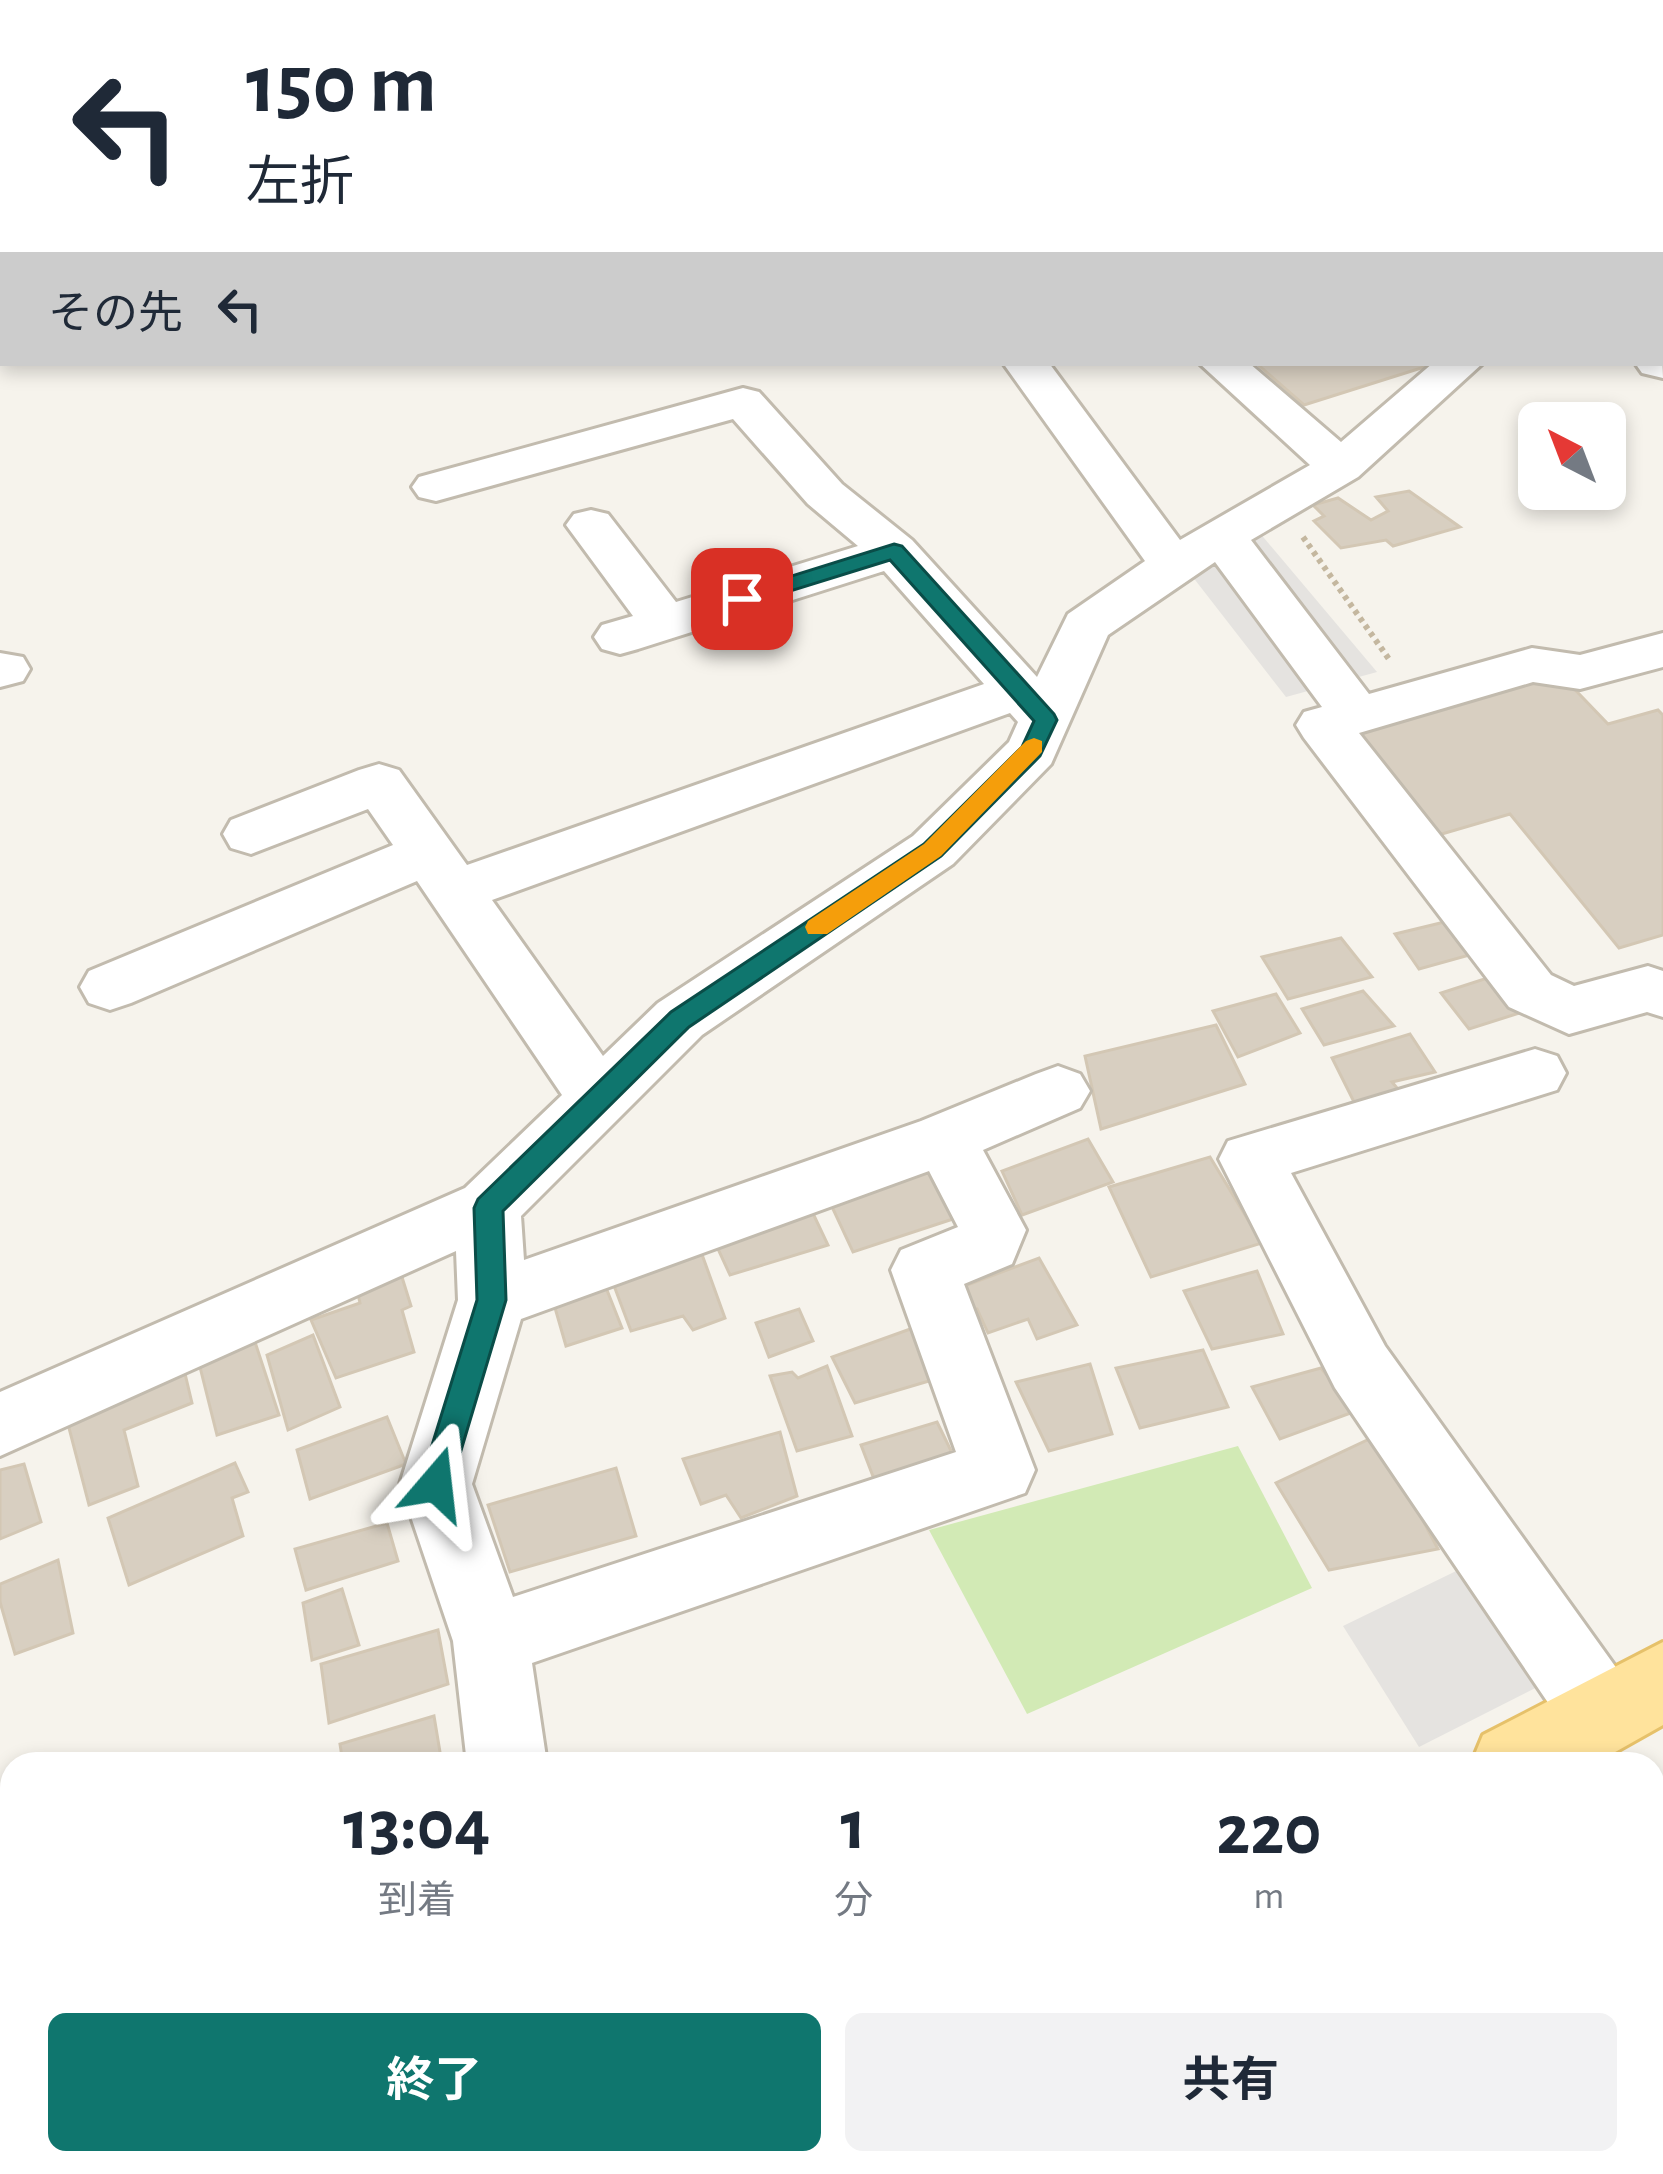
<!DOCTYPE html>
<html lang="ja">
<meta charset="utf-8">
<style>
:root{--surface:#fff;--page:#f2f2f3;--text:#1f2937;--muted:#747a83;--accent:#0f766e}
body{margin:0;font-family:"Alegreya Sans","Noto Sans JP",sans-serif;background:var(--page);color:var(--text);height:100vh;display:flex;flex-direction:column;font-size:45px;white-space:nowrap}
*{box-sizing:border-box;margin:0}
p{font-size:39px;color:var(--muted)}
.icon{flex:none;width:66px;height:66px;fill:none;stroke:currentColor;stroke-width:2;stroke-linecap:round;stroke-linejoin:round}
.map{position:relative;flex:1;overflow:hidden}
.side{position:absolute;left:0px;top:1752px;width:1665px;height:423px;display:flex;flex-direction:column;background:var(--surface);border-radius:36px 36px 0 0;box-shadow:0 6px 18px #0003}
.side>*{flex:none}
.guide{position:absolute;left:0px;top:0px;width:1665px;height:366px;box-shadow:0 6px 18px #0003;background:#fff;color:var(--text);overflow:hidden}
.needle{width:78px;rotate:318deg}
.buttons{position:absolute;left:1518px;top:402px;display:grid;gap:24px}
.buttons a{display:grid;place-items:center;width:108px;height:108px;border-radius:18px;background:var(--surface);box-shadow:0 6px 18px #0003;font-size:60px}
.pin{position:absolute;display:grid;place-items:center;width:102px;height:102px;color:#fff;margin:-51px;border-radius:24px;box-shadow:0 6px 18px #0006}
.me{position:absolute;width:132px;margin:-66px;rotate:17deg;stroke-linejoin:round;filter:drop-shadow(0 0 9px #0008)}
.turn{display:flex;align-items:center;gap:42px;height:252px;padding:0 48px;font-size:54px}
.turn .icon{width:156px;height:156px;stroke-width:2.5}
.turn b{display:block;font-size:84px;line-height:102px}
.then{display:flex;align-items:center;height:114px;padding:0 48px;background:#0003;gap:24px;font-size:45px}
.eta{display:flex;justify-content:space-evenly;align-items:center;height:204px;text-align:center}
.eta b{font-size:72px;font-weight:700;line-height:84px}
.primary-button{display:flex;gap:24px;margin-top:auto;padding:24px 48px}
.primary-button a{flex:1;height:138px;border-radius:18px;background:var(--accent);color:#fff;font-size:48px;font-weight:700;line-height:138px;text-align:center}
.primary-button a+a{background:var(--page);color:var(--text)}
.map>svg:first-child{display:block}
.green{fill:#d2eab5}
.parking{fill:#e5e3e0}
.building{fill:#d8cfc1;stroke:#d3c7b4;stroke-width:3}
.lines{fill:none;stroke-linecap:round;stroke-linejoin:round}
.minor-casing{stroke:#c2bbae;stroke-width:6}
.major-casing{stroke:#e6c16a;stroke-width:6}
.path{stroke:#c4b79f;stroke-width:6;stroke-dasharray:4.5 4.5;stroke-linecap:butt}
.minor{fill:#fff;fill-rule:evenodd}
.major{fill:#ffe39c;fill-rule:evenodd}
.route{fill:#0f766e;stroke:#0a4d48;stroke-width:3}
.slow{fill:#f59e0b}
</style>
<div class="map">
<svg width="1663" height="2174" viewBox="0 0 1663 2174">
<rect width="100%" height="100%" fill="#f6f3ec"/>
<path class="green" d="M1238,1446L1312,1588L1027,1714L929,1530Z"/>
<g class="parking">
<path d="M1259,532L1377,672L1286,697L1192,576Z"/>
<path d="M1485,1557L1561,1675L1419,1747L1343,1626Z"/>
</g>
<g class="building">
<path d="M1256,363H1437L1304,405Z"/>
<path d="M1409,491L1460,527L1393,546L1386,540L1341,548L1314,521L1324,516L1313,505L1338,498L1371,520L1388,511L1376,497Z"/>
<path d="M1559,673L1608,724L1658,710L1663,715V935L1619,948L1510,814L1435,836L1355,734Z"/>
<path d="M1457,919L1484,951L1419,969L1395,934Z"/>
<path d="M1341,938L1372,977L1288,999L1262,957Z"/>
<path d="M1503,973L1532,1009L1469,1029L1441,993Z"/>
<path d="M1363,991L1394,1026L1324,1045L1302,1009Z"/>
<path d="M1276,994L1300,1033L1238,1057L1213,1011Z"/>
<path d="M1216,1025L1245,1084L1101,1129L1085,1056Z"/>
<path d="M1410,1034L1435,1072L1392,1082L1402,1094L1357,1108L1332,1058Z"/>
<path d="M1088,1139L1113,1182L1022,1215L1002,1171Z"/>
<path d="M1210,1157L1262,1243L1151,1277L1109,1187Z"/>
<path d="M934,1163L956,1218L853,1252L826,1194Z"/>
<path d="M809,1205L828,1245L730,1275L712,1236Z"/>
<path d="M700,1249L725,1318L693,1330L683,1316L631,1331L610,1275Z"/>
<path d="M1039,1258L1077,1325L1037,1339L1028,1319L988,1333L977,1309L962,1308L951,1291Z"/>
<path d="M599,1270L622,1328L566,1346L549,1287Z"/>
<path d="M1257,1271L1283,1334L1212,1349L1184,1291Z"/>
<path d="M401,1274L411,1306L402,1310L414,1352L336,1378L311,1320L360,1303L357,1290Z"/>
<path d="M799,1309L813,1341L769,1357L756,1323Z"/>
<path d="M916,1327L939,1378L855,1403L832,1357Z"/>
<path d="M313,1335L340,1407L288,1430L267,1355Z"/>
<path d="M254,1339L279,1415L217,1435L198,1359Z"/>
<path d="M1203,1350L1228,1407L1140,1428L1116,1368Z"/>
<path d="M182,1361L192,1403L124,1430L138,1486L89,1505L63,1405Z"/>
<path d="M1090,1364L1112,1434L1049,1451L1016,1382Z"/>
<path d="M827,1366L852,1436L797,1451L770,1376L792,1372L798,1378Z"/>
<path d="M1321,1368L1356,1411L1280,1439L1252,1387Z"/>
<path d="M387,1417L406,1464L310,1499L297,1450Z"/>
<path d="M937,1422L957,1463L879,1492L861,1445Z"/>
<path d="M780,1432L797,1496L741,1518L726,1495L701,1504L683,1459Z"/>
<path d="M1378,1435L1438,1549L1329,1570L1276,1483Z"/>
<path d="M235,1463L248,1492L232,1498L243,1536L129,1585L108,1518Z"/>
<path d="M24,1464L41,1522L0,1539V1470Z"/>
<path d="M616,1468L636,1536L510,1572L488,1505Z"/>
<path d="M387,1523L398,1561L306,1590L295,1549Z"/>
<path d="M58,1560L73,1633L15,1654L0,1602V1584Z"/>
<path d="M342,1589L359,1645L312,1660L303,1603Z"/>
<path d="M438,1630L448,1684L329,1723L321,1664Z"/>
<path d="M434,1716L442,1764H343L340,1744Z"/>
</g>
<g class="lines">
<defs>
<g id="minor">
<path d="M52,0H91L93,3H54Z"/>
<path d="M656,0H692L694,3H658Z"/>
<path d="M933,0H974L976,3H935Z"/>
<path d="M1211,0H1247L1248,2L1209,3Z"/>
<path d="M1474,0H1518L1520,3H1476Z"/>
<path d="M0,50H3L0,73Z"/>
<path d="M0,190H3L0,215Z"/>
<path d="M3,272V298L0,299V273Z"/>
<path d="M1662,350L1663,378L1642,373L1635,363H1662Z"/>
<path d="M1003,363H1049L1180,540L1310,465L1199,363H1249L1341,442L1433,363H1483L1358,477L1251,540L1369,694L1532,648L1580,655L1663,633V667L1580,689L1533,682L1359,733L1551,975L1574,986L1648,966L1663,971V1017L1647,1012L1569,1034L1509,1007L1304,738L1296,725L1304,712L1322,707L1215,562L1108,635L1051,764L953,864L702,1035L521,1216L524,1260L921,1121L1036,1074L1058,1066L1080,1074L1090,1091L1080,1108L983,1150L1026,1230L1012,1264L964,1284L1035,1470L1025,1493L532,1663L547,1764H467L453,1641L400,1484L458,1300L456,1251L0,1456V1392L465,1188L562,1095L417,881L131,1003L110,1010L89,1003L80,987L89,971L393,845L368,809L251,854L231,848L223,834L231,820L359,770L379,764L399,770L467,865L984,684L884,571L638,649L620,654L602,649L594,637L602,625L633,616L566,525L574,514L591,510L608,514L676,602L858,546L808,504L733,419L436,501L419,497L412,487L419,477L743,388L759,392L842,484L912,540L1037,677L1068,614L1145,561ZM1010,713L1018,722L1009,742L913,836L658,1003L603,1056L492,900ZM929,1171L958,1227L901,1250L891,1270L956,1452L513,1597L472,1484L521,1319Z"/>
<path d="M0,653L23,657L30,669L23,681L0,687Z"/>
<path d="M1535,1049L1557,1056L1566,1073L1557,1090L1291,1173L1385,1346L1630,1687L1641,1714L1630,1741L1602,1752L1574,1741L1335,1388L1219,1159L1228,1141Z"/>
<path d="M0,2002L12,2007V2099L0,2094Z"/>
<path d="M425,2163H579L574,2174H420Z"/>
<path d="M1173,2163H1263L1266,2174H1176Z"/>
</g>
<g id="major">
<path d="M1663,1642V1725L1594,1764H1471L1483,1735Z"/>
<path d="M12,2122V2163H73L68,2174H0V2127Z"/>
</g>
</defs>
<use href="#minor" class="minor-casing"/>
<use href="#major" class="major-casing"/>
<path class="path" d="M1303,537L1391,662"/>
<use href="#minor" class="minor"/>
<use href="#major" class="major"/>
</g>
<path class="route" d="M894,544L902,546L1054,714L1057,720L1040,756L941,856L689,1027L503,1211L506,1300L451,1484L447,1494L436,1499L424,1494L420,1484L477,1300L474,1208L478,1199L671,1012L924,844L1022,747L1034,721L890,560L742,606L731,599L734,594Z"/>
<path class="slow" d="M1034,738L1042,741V752L941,856L827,934H808L805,927L808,921L924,844L1026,741Z"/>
</svg>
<div class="buttons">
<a><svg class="needle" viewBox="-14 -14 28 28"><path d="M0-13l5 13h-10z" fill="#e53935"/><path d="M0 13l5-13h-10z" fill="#747a83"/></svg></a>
</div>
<div class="pin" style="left:742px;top:599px;background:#d93025"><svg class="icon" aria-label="arrive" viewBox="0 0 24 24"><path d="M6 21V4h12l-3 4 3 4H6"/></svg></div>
<svg class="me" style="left:436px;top:1484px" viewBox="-20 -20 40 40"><path d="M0-17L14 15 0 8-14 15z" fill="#0f766e" stroke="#fff" stroke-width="4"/></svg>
<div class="guide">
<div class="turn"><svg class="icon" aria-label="left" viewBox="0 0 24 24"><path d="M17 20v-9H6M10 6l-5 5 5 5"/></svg><div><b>150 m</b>左折</div></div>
<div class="then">その先<svg class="icon" aria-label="left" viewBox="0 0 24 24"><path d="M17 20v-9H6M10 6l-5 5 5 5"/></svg></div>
</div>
<section class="side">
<div class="eta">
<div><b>13:04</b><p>到着</p></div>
<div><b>1</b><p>分</p></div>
<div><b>220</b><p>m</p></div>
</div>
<div class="primary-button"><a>終了</a><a>共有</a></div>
</section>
</div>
